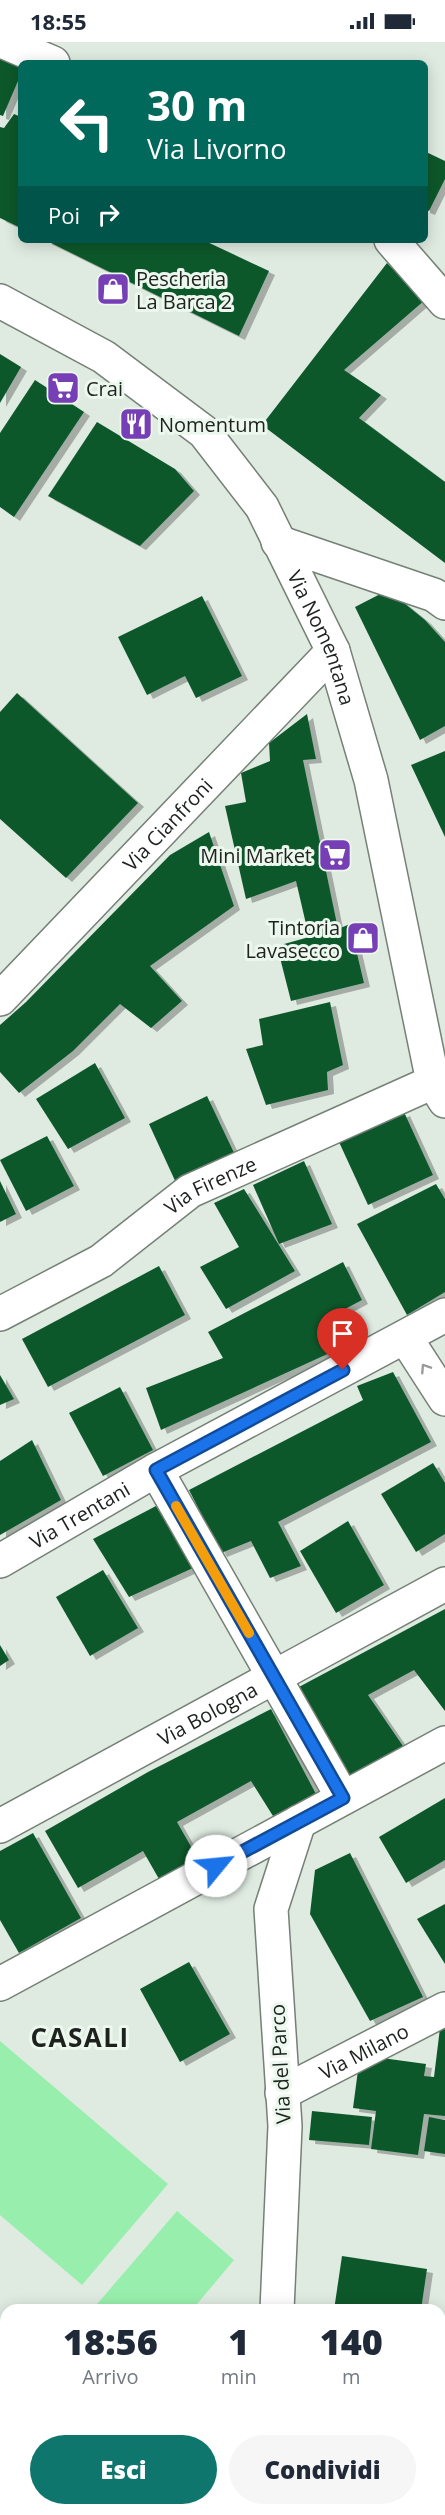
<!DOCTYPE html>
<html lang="it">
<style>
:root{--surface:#fff;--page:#f6f6f7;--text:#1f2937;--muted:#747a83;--accent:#0f766e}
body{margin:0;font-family:"Open Sans",sans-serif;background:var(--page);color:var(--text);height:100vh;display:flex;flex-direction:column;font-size:22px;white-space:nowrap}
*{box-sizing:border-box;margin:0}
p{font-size:20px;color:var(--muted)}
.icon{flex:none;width:33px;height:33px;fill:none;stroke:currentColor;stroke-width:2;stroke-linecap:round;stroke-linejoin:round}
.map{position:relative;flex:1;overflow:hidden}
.details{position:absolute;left:0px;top:2262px;width:446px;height:212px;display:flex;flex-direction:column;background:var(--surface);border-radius:18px 18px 0 0;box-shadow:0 3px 15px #0003}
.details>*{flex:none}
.hud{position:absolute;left:18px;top:18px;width:410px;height:183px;border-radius:9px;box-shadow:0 3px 15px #0003;background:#00695c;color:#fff;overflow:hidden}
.pin{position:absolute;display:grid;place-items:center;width:51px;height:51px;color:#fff;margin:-62px -26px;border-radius:50% 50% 50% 0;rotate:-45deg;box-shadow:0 0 6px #0007}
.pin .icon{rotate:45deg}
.me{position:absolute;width:66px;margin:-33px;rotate:62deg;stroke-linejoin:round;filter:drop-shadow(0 0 4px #0008)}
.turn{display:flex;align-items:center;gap:21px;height:126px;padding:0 30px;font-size:27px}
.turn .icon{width:78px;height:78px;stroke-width:2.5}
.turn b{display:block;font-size:42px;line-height:51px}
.then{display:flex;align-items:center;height:57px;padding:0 30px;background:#0003;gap:12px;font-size:22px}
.eta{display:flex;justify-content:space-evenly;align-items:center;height:102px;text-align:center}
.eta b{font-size:36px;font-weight:800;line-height:42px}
.cta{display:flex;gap:12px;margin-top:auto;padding:12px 30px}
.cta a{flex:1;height:69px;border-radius:36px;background:var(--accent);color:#fff;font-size:24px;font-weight:800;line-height:69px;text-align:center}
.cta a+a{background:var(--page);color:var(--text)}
.status{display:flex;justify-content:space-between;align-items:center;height:42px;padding:0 30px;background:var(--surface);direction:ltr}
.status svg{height:16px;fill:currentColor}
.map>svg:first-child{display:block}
.green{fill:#98efad}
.building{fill:#11592c;filter:url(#shadow)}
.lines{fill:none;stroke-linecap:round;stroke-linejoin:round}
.minor-casing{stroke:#758077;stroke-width:36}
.major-casing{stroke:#758077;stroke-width:36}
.minor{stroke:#fff;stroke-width:33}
.major{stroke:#fff;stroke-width:33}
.oneway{stroke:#9a9c9a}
.route-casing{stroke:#114b97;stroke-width:15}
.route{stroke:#1a73e8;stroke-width:10}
.slow{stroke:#f59e0b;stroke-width:10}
.labels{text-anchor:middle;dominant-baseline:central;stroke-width:6;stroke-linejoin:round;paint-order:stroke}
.poi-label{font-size:20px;fill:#1e221e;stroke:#ecf8ee;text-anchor:start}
.street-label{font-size:20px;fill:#1e221e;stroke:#ecf8ee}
.district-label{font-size:26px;font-weight:bold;letter-spacing:1.5px;fill:#1e221e;stroke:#ecf8ee}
</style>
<div class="status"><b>18:55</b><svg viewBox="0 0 49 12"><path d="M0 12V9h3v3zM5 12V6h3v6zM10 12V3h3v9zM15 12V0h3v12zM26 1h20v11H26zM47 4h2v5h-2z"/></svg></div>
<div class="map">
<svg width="445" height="2473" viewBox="0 0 445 2473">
<defs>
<filter id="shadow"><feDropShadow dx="6" dy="4" stdDeviation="0" flood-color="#0004"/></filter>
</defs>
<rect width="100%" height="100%" fill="#dfebe1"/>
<g class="green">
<path d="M0,1999L168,2142L82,2243L0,2173Z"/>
<path d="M177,2169L234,2218L192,2268H92Z"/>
</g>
<g class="building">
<path d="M0,15L21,24V32L3,74L0,73Z"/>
<path d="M14,72L21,75V186L0,176V85L4,86Z"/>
<path d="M424,109L445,119V137L429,169L424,167Z"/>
<path d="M45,198H203L269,229L239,294Z"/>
<path d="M387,221L425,258L344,328L381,353L359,376L445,440V521L262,383Z"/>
<path d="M0,312L21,325L0,361Z"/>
<path d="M35,338L84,370L14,475L0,465V391Z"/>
<path d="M97,380L175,427L194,449L140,504L48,454Z"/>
<path d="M388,548L425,578L445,600V684L420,698L355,565Z"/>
<path d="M202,554L242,634L196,656L185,634L147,653L118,595Z"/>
<path d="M17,651L138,761L66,836L0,777V670Z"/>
<path d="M307,672L316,717L303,718L338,887L350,882L364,941L291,959L277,904L309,895L296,839L246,857L225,764L246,760L241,731L270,719L269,701Z"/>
<path d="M445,709V795L411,723Z"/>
<path d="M209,790L234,864L150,924L182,959L151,986L120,962L73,1009L19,1051L0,1030V983L26,960L170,813Z"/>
<path d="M330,960L343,1023L327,1030L328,1048L266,1063L246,1007L263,1003L259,977Z"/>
<path d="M95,1021L125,1076L68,1107L36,1057Z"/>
<path d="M207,1054L236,1115L177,1143L149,1082Z"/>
<path d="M404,1070L433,1133L368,1163L339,1100Z"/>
<path d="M47,1094L74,1144L26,1169L0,1118Z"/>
<path d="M304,1119L332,1182L279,1202L253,1143Z"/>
<path d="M0,1139L16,1172L0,1180Z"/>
<path d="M436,1142L445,1157V1250L407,1273L357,1182Z"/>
<path d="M244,1147L295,1229L226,1267L200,1225L239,1205L214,1161Z"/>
<path d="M343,1220L362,1258L332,1274L345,1304L161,1388L146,1346L223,1316L208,1290Z"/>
<path d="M159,1224L185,1273L48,1345L22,1297Z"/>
<path d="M393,1330L431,1400L278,1480L301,1524L270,1536L251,1499L221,1511L189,1448L363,1358L357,1344Z"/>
<path d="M0,1333L14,1357L0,1363Z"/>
<path d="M120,1345L153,1408L103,1434L69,1371Z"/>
<path d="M32,1398L61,1458L0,1493V1419Z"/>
<path d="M433,1421L445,1441V1492L416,1510L381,1452Z"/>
<path d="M156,1464L193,1526L129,1555L93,1497Z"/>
<path d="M348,1479L384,1543L336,1571L300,1509Z"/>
<path d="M103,1528L138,1586L90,1614L56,1555Z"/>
<path d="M445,1567V1669L414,1628L368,1653L403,1704L350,1734L297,1646Z"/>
<path d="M0,1603L9,1618L0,1624Z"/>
<path d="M271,1667L316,1752L273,1774L251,1739L177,1780L197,1815L159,1837L143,1809L78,1846L45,1789L148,1730Z"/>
<path d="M445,1756V1818L406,1841L379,1795Z"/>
<path d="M33,1791L81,1876L19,1911L0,1878V1809Z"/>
<path d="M350,1811L423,1955L370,1979L310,1872L315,1828Z"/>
<path d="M445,1862V1922L417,1877Z"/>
<path d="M189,1920L230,1992L180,2020L140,1947Z"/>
<path d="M440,1986L445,1987V2074L424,2072L418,2113L371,2107L376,2069L353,2066L360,2013L426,2022L424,2034L434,2035Z"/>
<path d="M312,2069L372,2075L369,2103L309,2098Z"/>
<path d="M429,2075L445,2078V2112L424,2109Z"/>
<path d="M342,2214L427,2227L421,2268H334Z"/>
<path d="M440,2427L445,2429L441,2456L440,2455Z"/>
<path d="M356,2468H438L437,2473H355Z"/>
</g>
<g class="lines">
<defs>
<g id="minor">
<path d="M4,0L53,21"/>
<path d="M391,198L445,260"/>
<path d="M278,500L434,553L445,561"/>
<path id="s1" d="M0,957L333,609"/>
<path id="s2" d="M0,1272L101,1219L190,1149L433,1040"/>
<path d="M405,1295L445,1357"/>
<path d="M156,1428L343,1756"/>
<path id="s3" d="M0,1519L156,1428L445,1273"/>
<path id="s4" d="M0,1784L445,1542"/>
<path d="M0,1942L445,1701"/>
<path id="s5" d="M282,2051L445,1967"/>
<path d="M277,2268L285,2084L271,1867L299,1780"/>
<path d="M440,2399L445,2400"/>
<path d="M263,2473V2468"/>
</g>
<g id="major">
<path id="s6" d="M0,259L104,315L204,390L262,465L333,609L371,738L433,1040L445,1059"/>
</g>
</defs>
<use href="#minor" class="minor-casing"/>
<use href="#major" class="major-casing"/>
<use href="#minor" class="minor"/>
<use href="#major" class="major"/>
</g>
<defs><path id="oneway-chevron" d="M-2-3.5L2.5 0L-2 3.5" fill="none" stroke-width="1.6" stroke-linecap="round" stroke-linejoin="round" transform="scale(1.5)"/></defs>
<use class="oneway" href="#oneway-chevron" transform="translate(425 1326) rotate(-123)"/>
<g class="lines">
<defs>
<path id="route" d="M216,1824L343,1756L156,1428L343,1328"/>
</defs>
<use href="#route" class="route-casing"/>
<use href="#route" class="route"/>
<path class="slow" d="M176,1464L249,1591"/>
</g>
<defs>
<symbol id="shop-square" viewBox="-11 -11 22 22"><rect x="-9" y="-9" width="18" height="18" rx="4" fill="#763fb5" stroke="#ecf8ee"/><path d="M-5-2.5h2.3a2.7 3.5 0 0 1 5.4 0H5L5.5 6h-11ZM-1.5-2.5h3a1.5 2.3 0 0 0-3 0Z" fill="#fff"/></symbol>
<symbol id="supermarket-square" viewBox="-11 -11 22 22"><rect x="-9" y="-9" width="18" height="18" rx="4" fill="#763fb5" stroke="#ecf8ee"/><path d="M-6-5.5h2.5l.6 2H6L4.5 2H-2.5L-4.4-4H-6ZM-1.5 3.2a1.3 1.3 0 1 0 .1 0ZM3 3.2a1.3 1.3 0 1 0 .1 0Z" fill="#fff"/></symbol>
<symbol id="restaurant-square" viewBox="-11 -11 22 22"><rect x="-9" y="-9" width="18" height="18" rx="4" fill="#763fb5" stroke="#ecf8ee"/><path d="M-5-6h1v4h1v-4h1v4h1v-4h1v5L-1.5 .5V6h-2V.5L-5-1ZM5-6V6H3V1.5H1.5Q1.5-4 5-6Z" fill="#fff"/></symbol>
</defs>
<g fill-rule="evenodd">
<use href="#shop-square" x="94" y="228" width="38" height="38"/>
<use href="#supermarket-square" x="44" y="327" width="38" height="38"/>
<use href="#restaurant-square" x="117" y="363" width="38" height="38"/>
<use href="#supermarket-square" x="316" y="794" width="38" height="38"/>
<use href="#shop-square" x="344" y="877" width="38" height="38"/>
</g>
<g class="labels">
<g class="poi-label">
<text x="136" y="236">Pescheria<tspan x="136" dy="23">La Barca 2</tspan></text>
<text x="86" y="346">Crai</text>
<text x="159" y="382">Nomentum</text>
<text x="312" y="813" text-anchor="end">Mini Market</text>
<text x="340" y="885" text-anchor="end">Tintoria<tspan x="340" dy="23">Lavasecco</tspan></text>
</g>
<g class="street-label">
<text stroke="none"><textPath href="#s6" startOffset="482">Via Nomentana</textPath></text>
<text stroke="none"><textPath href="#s1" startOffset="242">Via Cianfroni</textPath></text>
<text stroke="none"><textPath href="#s2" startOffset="248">Via Firenze</textPath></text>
<text stroke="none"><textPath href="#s3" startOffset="92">Via Trentani</textPath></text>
<text stroke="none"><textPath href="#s4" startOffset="236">Via Bologna</textPath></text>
<text stroke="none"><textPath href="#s5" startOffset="92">Via Milano</textPath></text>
<text transform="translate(280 2022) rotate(-93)">Via del Parco</text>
</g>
<g class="district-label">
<text x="80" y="1995">CASALI</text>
</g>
</g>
</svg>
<div class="pin" style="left:343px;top:1328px;background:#d93025"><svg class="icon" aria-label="arrive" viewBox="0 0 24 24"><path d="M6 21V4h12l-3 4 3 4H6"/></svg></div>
<svg class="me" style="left:216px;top:1824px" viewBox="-20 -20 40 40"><circle r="19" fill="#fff"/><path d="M0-13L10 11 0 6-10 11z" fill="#1a73e8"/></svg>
<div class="hud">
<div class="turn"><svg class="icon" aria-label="left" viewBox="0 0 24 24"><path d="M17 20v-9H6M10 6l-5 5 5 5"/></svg><div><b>30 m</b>Via Livorno</div></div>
<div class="then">Poi<svg class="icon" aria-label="right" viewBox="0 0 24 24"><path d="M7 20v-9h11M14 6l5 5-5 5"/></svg></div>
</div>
<section class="details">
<div class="eta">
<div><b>18:56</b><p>Arrivo</p></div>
<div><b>1</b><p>min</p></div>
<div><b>140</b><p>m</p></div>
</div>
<div class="cta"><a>Esci</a><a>Condividi</a></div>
</section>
</div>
